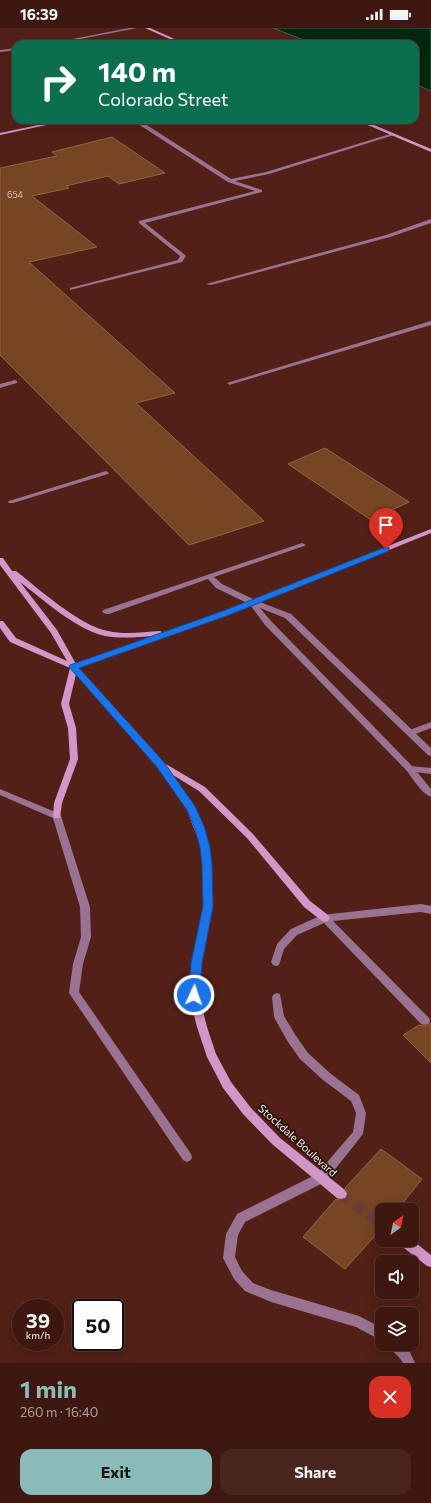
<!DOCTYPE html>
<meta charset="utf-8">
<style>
:root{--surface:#3e1810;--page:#49251e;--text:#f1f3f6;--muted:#ada09f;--line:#573730;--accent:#8bbbb9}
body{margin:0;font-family:Commissioner,sans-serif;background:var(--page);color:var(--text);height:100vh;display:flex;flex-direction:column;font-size:15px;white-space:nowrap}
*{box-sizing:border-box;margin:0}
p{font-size:13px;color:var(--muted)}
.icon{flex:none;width:22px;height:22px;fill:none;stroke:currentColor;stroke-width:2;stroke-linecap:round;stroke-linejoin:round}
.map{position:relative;height:1335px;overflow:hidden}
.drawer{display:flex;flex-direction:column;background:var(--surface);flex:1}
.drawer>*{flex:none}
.banner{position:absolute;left:12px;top:12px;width:407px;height:84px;border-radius:12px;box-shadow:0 4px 16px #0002,0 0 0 1px var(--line);background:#0b6e4f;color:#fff;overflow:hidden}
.needle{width:26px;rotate:33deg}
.fabs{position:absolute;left:375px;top:1175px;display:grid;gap:8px}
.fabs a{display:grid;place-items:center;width:44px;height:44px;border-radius:8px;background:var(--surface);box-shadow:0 4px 16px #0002,0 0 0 1px var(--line);font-size:20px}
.speed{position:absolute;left:12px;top:1271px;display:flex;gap:8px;font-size:20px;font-weight:700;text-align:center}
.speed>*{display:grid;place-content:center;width:52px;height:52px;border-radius:50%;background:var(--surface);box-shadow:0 4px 16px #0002,0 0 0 1px var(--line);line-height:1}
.speed small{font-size:10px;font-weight:400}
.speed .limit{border:2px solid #111;border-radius:6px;background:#fff;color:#111}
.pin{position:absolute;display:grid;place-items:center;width:34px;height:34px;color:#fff;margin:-41px -17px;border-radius:50% 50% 50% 0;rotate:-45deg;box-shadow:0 0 4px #0007}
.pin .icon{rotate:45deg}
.me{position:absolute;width:44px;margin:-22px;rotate:3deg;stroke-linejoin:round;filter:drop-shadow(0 0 3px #0008)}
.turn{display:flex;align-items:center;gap:14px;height:84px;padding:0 20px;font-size:18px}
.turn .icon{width:52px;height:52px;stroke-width:2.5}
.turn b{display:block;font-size:28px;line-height:34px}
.round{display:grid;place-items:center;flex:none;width:42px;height:42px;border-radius:12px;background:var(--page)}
.headline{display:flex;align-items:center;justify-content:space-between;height:68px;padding:0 20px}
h1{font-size:24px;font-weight:700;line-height:30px;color:var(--accent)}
.cta{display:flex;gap:8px;margin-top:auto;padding:8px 20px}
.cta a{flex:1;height:46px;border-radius:12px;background:var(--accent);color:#111;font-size:16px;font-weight:700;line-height:46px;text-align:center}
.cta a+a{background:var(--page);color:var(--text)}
.status{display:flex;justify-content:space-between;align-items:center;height:28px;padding:0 20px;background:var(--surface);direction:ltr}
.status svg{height:11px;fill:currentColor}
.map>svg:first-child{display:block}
.water{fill:#00280f;stroke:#4b6351}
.building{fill:#764523;stroke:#956546}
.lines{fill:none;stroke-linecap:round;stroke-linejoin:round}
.secondary-tunnel{stroke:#6b3f36;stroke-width:11;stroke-dasharray:11 5.5;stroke-linecap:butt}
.lane{fill:#997391;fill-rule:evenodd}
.street{fill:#997391;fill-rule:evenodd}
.secondary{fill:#d396c8;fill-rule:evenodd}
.route{fill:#1a73e8;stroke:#114b97}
.labels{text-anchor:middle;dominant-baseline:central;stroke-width:3.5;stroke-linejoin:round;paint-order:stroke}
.number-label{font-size:9px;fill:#dac3b8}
.street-label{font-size:11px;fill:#fbedea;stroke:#29130e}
</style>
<div class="status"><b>16:39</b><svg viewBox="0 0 49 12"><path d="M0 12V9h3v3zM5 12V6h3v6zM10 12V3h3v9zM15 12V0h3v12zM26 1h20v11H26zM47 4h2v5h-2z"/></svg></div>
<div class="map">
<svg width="431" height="1335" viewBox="0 0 431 1335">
<rect width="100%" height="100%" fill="#522016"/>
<path class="water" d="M273,0H431V63L415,56V16H314Z"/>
<g class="building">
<path d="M112,109L165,145L119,156L108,148L66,158L69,160L32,168L97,219L29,234L175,365L136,375L264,493L189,517L0,327V140L57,128L52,124Z"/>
<path d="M325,420L409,474L371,492L288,436Z"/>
<path d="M431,995V1035L403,1007L419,997L425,998L429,997Z"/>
<path d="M381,1121L422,1151L397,1182H382V1200L345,1241L303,1209L336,1171L341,1172L346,1171L348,1165L345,1160Z"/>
</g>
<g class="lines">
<path class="secondary-tunnel" d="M341,1166L382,1196"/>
<g class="lane">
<path d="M129,0H137L55,16H47Z"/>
<path d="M16,20V22L0,24V22Z"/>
<path d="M138,92H142V94L231,151L266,144L390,106L394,107L269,146L235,153L262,162V164L145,195L185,227L186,228L182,234L70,262V260L178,232L180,228L139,195V193L255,163L228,154L138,96Z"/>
<path d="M257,92H264L252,96L250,95Z"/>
<path d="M431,191V195L390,209L211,257L206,256L386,207Z"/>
<path d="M431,293V297L232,356L230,357L227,355Z"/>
<path d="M15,352L17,353V355L0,360V356Z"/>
<path d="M106,443L109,445L108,446L13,475H9L8,474L9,473Z"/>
<path d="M302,515L306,517L304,518L214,549L222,556L255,572L256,574L255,576H249L216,560L208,551L109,586H106L102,584L103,582Z"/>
<path d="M431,694V700L410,708L406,705L407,703Z"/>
<path d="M410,738L431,740V746L407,743L406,741L407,739Z"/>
<path d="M0,761L60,786L61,788L90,879L91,909L83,936L79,964L191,1126L192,1129L191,1132L187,1134L183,1132L69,965L73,936L81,909L80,879L53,790L0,767Z"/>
<path d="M421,876L431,878V886L421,884L333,893L429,990L430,993L429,996L425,997L421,996L324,895L297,907L284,921L279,937L276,938L273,937L271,934L277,916L291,901L322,887Z"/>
<path d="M277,965L280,966L284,988L296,1008L308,1025L331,1046L359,1067L366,1085L363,1106L325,1154L245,1194L238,1207L235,1229L242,1243L253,1255L271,1262L359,1288L382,1300V1313L356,1299L271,1274L245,1263L234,1251L223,1230L226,1206L237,1186L317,1146L353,1104L356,1085L351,1073L323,1052L300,1031L288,1014L275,991L274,988L272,969L274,966Z"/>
<path d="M388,1316H403L409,1322L415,1335H403C399,1327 391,1324 388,1316Z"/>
</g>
<path class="street" d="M249,572H255L291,586L431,720V728L428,727L285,590L260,580L271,593L413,739L431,761V769C421,765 413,751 407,743L265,597L248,574Z"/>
<g class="secondary">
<path d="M145,0H150L186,16H181Z"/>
<path d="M62,92H70L0,107V105Z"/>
<path d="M356,92H362L431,121V124Z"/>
<path d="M431,501V505L229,587L79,640L164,735L205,759L253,806L310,873L328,887L330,890L328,893L325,894L322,893L304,879L247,810L199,763L173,747L195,781L209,819L212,837L213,879L202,935L199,967L207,999L216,1026L231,1054L251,1080L280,1110L345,1162L347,1166L345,1170L341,1171L337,1170L272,1116L243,1086L223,1060L207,1029L197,999L189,967L192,935L203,879L202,837L201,819L187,782L157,737L76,646L69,676L76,700L78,731L62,775L60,790H54L53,788L54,775L70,731L68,700L61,676L70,640L10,614L0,600V593H3L16,610L67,633L51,605L0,537V530H3L12,543H16C39,561 80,598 108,603C125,607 143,604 160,603L164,605L223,583ZM20,554C44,572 75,601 105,608C122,611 138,609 155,608L76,636L57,602Z"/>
<path d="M397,1212H412L431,1227V1239L427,1238L399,1216Z"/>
</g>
</g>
<path class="route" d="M386,519L389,520V523L229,587L79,640L163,733L195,778L204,798L210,819L212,837L213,878L202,935L200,967L198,970L194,972L190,970L189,967L191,935L203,878L202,837L200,819L194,798L187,782L156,738L69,639L70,637L223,583Z"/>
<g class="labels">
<g class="number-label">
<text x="15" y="166">654</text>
</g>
<g class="street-label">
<text transform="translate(298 1112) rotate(42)">Stockdale Boulevard</text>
</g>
</g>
</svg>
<div class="fabs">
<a><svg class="needle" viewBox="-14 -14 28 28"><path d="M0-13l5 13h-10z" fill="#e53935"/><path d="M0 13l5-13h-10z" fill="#ada09f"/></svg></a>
<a><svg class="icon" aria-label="sound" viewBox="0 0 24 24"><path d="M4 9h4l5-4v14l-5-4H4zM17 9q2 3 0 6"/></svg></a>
<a><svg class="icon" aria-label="layers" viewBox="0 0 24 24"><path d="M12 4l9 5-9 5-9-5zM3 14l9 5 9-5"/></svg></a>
</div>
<div class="speed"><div>39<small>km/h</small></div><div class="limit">50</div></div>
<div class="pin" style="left:386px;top:521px;background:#d93025"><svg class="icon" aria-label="arrive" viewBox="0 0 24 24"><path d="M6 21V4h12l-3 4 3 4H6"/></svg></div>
<svg class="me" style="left:194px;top:967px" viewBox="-20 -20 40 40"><circle r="17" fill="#1a73e8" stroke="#fff" stroke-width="3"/><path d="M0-11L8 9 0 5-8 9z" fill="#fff"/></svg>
<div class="banner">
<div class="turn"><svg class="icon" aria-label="right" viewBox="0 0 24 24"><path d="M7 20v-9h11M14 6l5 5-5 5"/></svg><div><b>140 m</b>Colorado Street</div></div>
</div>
</div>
<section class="drawer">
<div class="headline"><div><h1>1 min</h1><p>260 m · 16:40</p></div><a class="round" style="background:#d93025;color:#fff"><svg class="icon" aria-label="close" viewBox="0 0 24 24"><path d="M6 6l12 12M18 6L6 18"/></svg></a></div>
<div class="cta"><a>Exit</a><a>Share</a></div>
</section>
